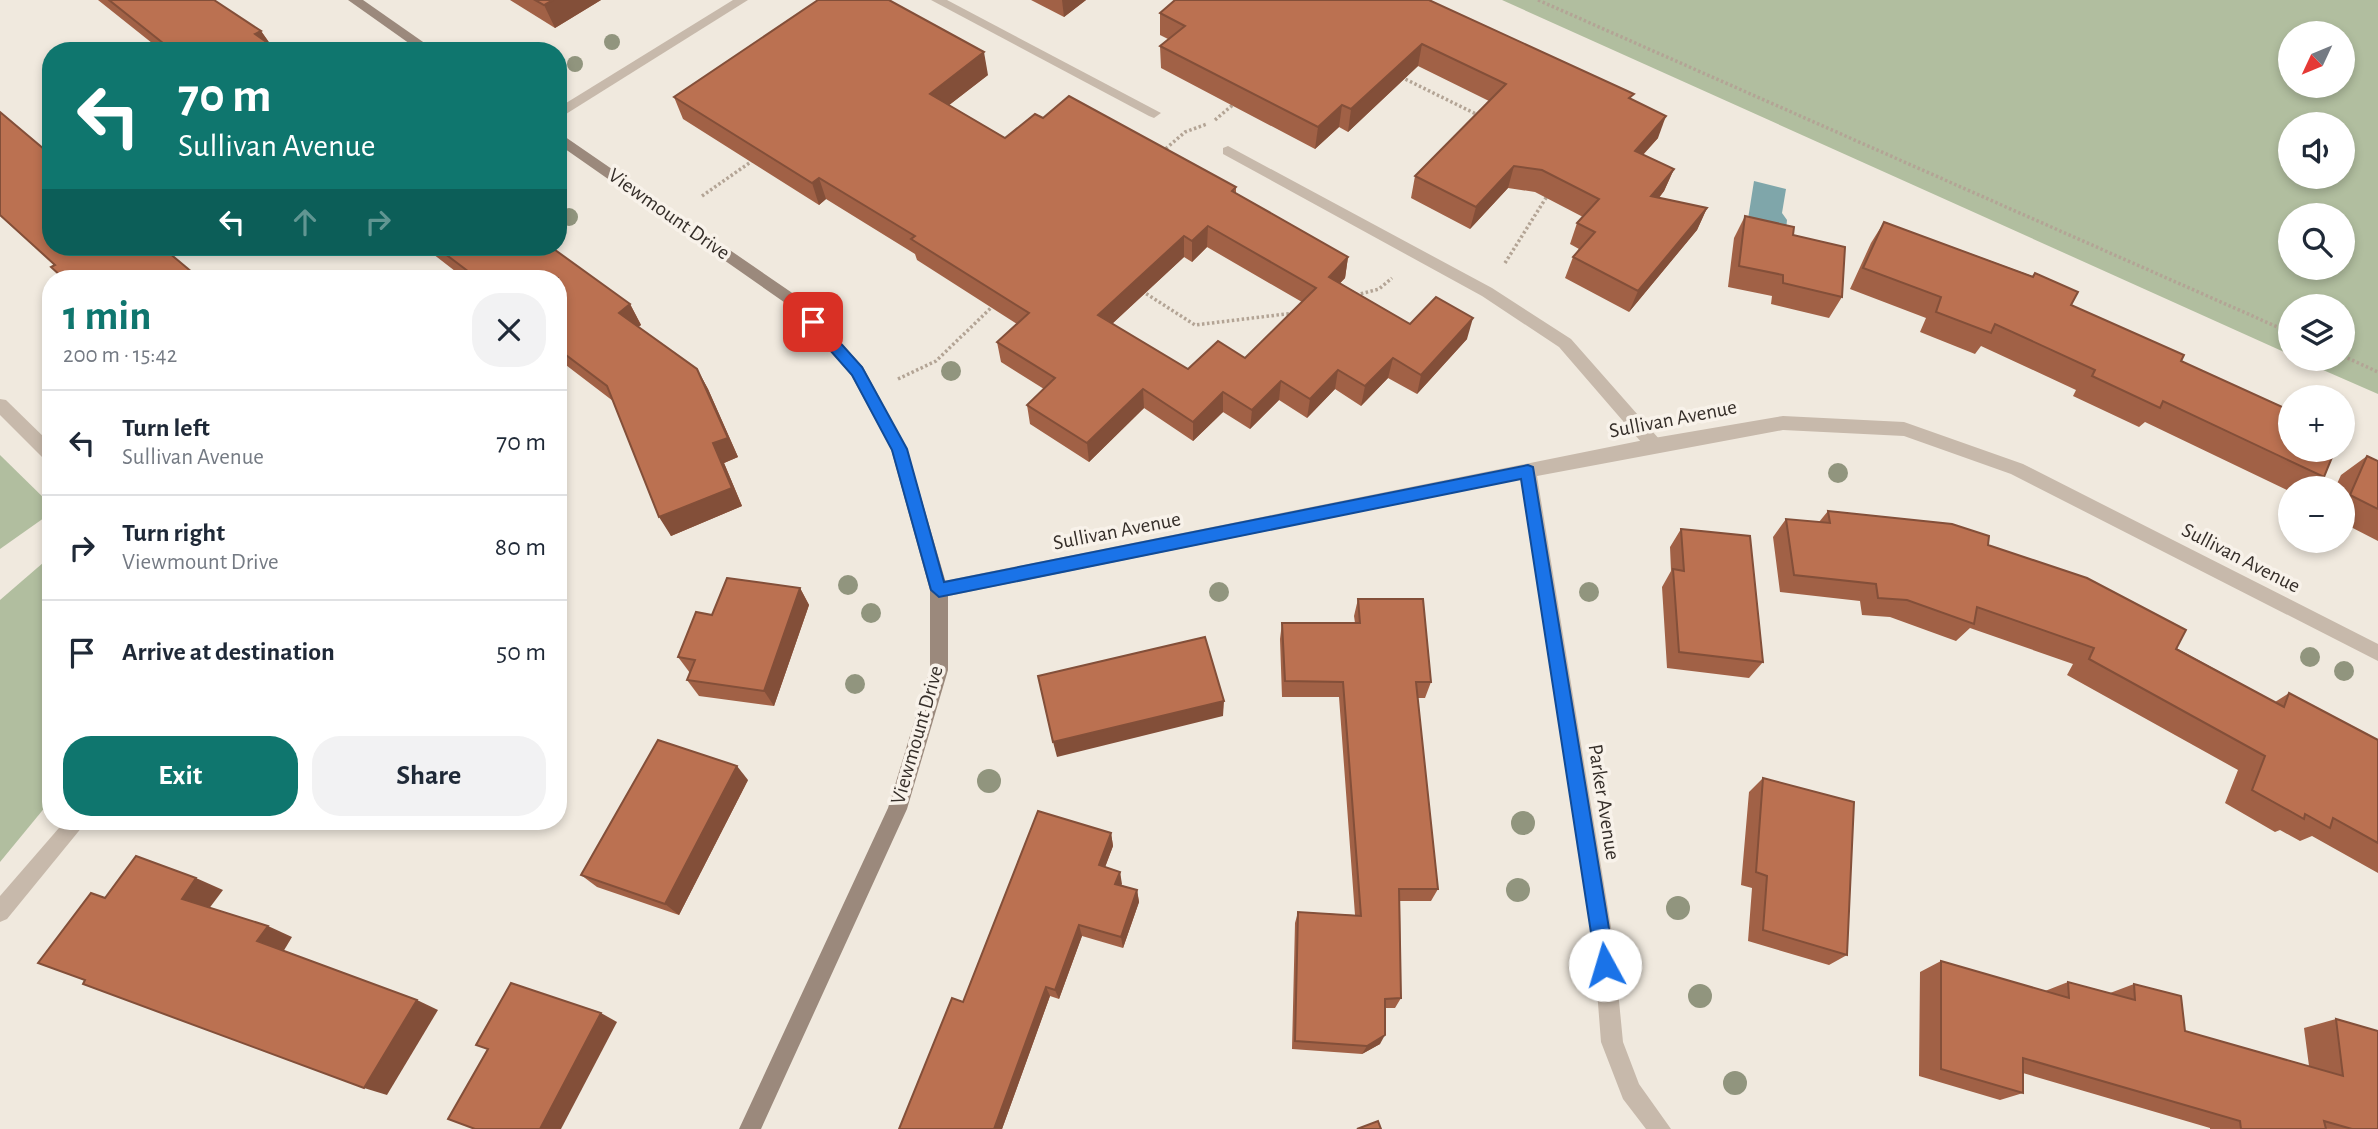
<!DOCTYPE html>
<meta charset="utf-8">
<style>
:root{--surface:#fff;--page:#f2f2f3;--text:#1f2937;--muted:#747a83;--line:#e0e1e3;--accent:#0f766e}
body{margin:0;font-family:"Alegreya Sans",sans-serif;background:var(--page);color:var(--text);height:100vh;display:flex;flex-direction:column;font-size:26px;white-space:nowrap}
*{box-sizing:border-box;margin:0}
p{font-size:23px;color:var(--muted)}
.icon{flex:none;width:38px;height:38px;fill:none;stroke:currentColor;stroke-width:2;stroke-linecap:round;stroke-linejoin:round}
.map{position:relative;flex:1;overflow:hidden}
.side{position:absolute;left:42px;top:270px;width:525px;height:560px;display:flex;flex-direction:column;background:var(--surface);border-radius:28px;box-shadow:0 4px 10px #0003}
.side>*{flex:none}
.guide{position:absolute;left:42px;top:42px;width:525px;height:214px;border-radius:28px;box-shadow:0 4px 10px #0003;background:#0f766e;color:#fff;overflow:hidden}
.needle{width:46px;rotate:226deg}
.fabs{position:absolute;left:2278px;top:21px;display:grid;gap:14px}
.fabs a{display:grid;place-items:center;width:77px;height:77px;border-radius:50%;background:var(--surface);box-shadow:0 4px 10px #0003;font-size:35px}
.pin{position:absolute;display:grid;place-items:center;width:60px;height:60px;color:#fff;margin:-30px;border-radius:14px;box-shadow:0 4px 10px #0006}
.me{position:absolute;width:77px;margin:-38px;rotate:354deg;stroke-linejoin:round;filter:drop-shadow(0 0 5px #0008)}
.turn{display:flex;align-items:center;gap:24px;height:147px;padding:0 21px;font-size:32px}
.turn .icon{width:91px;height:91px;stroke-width:2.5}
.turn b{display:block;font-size:49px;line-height:60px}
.lanes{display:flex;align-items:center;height:66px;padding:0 21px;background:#0003;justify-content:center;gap:35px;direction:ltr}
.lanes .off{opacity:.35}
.round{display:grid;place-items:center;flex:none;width:74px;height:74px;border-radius:28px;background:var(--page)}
.head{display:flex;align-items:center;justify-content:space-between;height:119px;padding:0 21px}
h1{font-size:42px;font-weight:700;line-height:52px;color:var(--accent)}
.cta{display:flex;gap:14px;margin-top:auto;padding:14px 21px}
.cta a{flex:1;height:80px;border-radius:28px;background:var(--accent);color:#fff;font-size:28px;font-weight:700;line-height:80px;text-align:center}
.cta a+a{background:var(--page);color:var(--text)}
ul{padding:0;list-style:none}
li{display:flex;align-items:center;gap:21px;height:105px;padding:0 21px;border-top:2px solid var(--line)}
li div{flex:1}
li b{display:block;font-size:26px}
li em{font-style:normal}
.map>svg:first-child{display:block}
.green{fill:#b1be9f;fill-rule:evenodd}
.water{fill:#7fa6aa}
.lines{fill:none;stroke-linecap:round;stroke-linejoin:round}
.path{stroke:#b3a495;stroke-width:3.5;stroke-dasharray:2.5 2.5;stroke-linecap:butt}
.lane{fill:#c7b9ab;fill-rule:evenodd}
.street{fill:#c7b9ab;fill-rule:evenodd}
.secondary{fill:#9b897c;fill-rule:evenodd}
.tree{fill:#91957e}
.wall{fill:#a16146;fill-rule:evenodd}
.shaded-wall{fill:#834f39}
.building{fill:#bb7151;stroke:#834f39;stroke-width:2;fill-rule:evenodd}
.route{fill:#1a73e8;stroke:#114b97;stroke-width:2}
.labels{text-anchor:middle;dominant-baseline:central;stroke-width:7;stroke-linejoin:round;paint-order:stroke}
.street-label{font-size:21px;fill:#352e29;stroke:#f8f2ea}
</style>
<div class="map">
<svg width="2378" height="1129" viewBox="0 0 2378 1129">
<rect width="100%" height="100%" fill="#f0e9de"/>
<g class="green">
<path d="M1502,0H2378V394L2298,359H2343V306H2291V355ZM2343,33V86H2291V33ZM2343,124V177H2291V124ZM2343,215V268H2291V215Z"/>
<path d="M0,455L51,505V513L0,549Z"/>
<path d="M51,556V800L0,862V600Z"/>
</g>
<path class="water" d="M1754,181L1786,189L1782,213L1787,220L1786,230L1748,219Z"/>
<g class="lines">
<g class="path">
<path d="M1538,0L2291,333"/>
<path d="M1401,77L1478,115"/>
<path d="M1215,120L1235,103"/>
<path d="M1162,152L1185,132L1207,124"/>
<path d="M702,196L755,159"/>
<path d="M1505,263L1549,193"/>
<path d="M1142,291L1195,325L1294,313"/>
<path d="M1356,295L1379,289L1392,278"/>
<path d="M2343,356L2378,372"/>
<path d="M898,379L936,361L995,304"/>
</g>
<g class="lane">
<path d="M931,0H947L1161,113L1154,118L1149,116Z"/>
<path d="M1228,146L1492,288L1571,339L1660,440L1662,445L1660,450H1648L1559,347L1482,296L1223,154V148Z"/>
</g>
<g class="street">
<path d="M733,0H748L558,119V108Z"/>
<path d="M0,399L6,400L51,444V462L45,460L0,415Z"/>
<path d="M1783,416L1904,422L2023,464L2378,644V661L2011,474L1904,436L1783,430L1537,476L1613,939L1623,1042L1639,1084L1671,1129H1646L1623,1099L1601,1042L1593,939L1521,479L939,598L933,595L930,590L933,585L939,582L1654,438Z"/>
<path d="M65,821H87L7,919L0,922V896Z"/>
</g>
<g class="secondary">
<path d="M348,0H363L436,51H420Z"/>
<path d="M558,132L804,301L863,367L907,449L948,590V670L907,809L761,1129H739L888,808L930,670V590L891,449L851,375L794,309L558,144Z"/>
</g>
</g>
<g class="tree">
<circle cx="612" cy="42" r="8"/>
<circle cx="575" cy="64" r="8"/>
<circle cx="569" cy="217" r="9"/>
<circle cx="951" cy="371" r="10"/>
<circle cx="1838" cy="473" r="10"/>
<circle cx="848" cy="585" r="10"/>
<circle cx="1219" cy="592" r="10"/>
<circle cx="1589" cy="592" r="10"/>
<circle cx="871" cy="613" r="10"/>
<circle cx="2310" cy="657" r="10"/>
<circle cx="2344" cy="671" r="10"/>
<circle cx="855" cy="684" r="10"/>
<circle cx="989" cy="781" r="12"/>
<circle cx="1523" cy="823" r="12"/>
<circle cx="1518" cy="890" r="12"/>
<circle cx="1678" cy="908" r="12"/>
<circle cx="1700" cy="996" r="12"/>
<circle cx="1735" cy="1083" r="12"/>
</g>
<g class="wall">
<path d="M98,0H214L261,31L271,45L279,51H162Z"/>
<path d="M510,0H601L555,28Z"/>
<path d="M1031,0H1086L1064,17Z"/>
<path d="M1429,0L1631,99L1658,138L1643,155L1674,169L1664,191L1659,198L1707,208L1697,230L1629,312L1565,278L1573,257L1579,249L1570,244L1577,223L1583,217L1535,192L1508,188L1470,229L1411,198L1415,176L1489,101L1418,66L1348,132L1339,127L1315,149L1161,68L1160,46L1168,39L1160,35V13Z"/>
<path d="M988,75L949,105L1005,138L1043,118L1236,187V193L1348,257L1345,278L1340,283L1410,324L1467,339L1417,394L1388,378L1361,406L1335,389L1307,418L1279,400L1250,429L1223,412L1193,441L1144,408L1089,462L1030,424L1027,405L1044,389L1001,362L997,342L1017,324L917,260L915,254L826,199L819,205L683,119L674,97ZM1207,247L1302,302L1245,358L1188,369L1112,324L1184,257L1192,262Z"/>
<path d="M51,155L55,265L0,216Z"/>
<path d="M1745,216L1793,235L1842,297L1829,318L1771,304L1772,296L1728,287L1734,238Z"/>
<path d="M1884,222L2032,276L2035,273L2071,305L2181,361L2324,477L2310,488H2291V492L2145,422L2139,427L2073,396L2076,390L1981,346L1975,354L1920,332L1926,318L1850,289L1871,243Z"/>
<path d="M424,247H551L630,304L641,325L638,327L697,369L708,389L738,457L724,463L742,506L671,536L613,401L558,359V278H464Z"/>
<path d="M2367,456L2378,461V541L2343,523V488H2335L2341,475Z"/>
<path d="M1828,511L1988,545L2275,702L2289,693L2378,740V873L2312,836L2300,841L2280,830L2275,832L2225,803L2238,770L2067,675L2073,664L1970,628L1956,641L1890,617L1862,615L1860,601L1780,592L1773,537L1786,519L1819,522Z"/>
<path d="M1681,529L1763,662L1749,678L1667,668L1662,587L1671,571L1670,547Z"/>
<path d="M800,588L809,605L774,706L699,696L687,680L690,673L678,657L712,615Z"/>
<path d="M1358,599L1431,682L1425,698H1417L1438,889L1431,901H1400L1401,998L1395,1008H1385L1380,1044L1362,1054L1292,1049L1295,923L1298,912L1355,915L1339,697H1282L1280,639L1282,623H1355L1354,616Z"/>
<path d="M1763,778L1847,955L1829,965L1748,941L1752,888L1741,885L1749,792Z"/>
<path d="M748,780L679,915L597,887L581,875Z"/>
<path d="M1111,833L1113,846L1105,867L1120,872L1121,885L1137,890L1139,902L1123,948L1082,936L1059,999L1050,996L1002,1129H899L963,1002Z"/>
<path d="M1941,961L2045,991L2068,982L2110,993L2134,984L2185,1031L2309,1066L2304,1028L2336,1019L2378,1129H2210V1128L2023,1073V1093L2000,1100L1919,1076L1920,972Z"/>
</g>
<g class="shaded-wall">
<path d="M553,0H601L555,28L544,5Z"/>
<path d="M1062,0H1086L1064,17Z"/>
<path d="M261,31L275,51L255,34Z"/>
<path d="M1422,44L1418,66L1348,132L1351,109Z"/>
<path d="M984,52L988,75L935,116L930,94Z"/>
<path d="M1342,105L1339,127L1315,149L1318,127Z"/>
<path d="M1666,116L1658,138L1626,173L1635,151Z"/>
<path d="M1514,166L1508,188L1470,229L1476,207Z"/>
<path d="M1674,169L1664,191L1642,218L1651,196Z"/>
<path d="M819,178L826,199L819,205L812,183Z"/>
<path d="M1707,208L1697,230L1629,312L1638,291Z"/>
<path d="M1208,226L1207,247L1192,262V241Z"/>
<path d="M1184,236V257L1100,335L1098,315Z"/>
<path d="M1348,257L1345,278L1326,298L1329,277Z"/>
<path d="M630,304L641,325L630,333L619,313Z"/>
<path d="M1473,318L1467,339L1417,394L1421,375Z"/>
<path d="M1393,358L1388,378L1361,406L1365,386Z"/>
<path d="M697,369L708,389L738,457L724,463L742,506L671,536L659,517L713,443Z"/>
<path d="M1338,370L1335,389L1307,418L1310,399Z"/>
<path d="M1281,381L1279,400L1250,429L1252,410Z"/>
<path d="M1143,389L1144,408L1089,462L1087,443Z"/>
<path d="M1223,392V412L1193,441V422Z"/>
<path d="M800,588L809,605L774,706L764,691Z"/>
<path d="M1224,701L1223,716L1057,757L1053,742Z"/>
<path d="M737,766L748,780L679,915L665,904Z"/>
<path d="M1111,833L1113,846L1101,878L1099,865Z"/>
<path d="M1120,872L1122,884L1117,896L1115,884Z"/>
<path d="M196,878L223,890L208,910L182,899Z"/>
<path d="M1137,890L1139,902L1123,948L1121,937Z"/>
<path d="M1079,925L1082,936L1059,999L1055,990Z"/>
<path d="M268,926L292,937L283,952L257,941Z"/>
<path d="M1046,987L1050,996L1002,1129H994Z"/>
<path d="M417,1000L438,1010L387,1095L364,1088Z"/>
<path d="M601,1013L617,1022L561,1129H540Z"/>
<path d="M1385,1035L1380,1044L1362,1054L1367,1046Z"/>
</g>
<g class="building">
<path d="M109,0H214L261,31L255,34L279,51H173Z"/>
<path d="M535,0H553L544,5Z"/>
<path d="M818,0H889L984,52L930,94L1005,138L1035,114L1043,118L1069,96L1236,187L1232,191L1348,257L1329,277L1410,324L1436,297L1473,318L1421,375L1393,358L1365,386L1338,370L1310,399L1281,381L1252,410L1223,392L1193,422L1143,389L1087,443L1027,405L1055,378L997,342L1029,313L911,239L915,236L819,178L812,183L674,97ZM1208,226L1316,288L1245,358L1218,341L1188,369L1098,315L1184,236L1192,241Z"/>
<path d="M1175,0H1429L1634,94L1629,98L1666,116L1635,151L1674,169L1651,196L1707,208L1638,291L1573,257L1595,232L1577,223L1599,199L1542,170L1514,166L1476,207L1415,176L1506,84L1422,44L1351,109L1342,105L1318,127L1160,46L1185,26L1160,13Z"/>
<path d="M0,112L51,155V247H162L199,278H63L51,267L55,265L0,215Z"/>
<path d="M1745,216L1794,227L1793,235L1845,247L1842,297L1783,283V275L1739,266Z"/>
<path d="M1884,222L2033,277L2035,273L2078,292L2071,305L2184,355L2181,361L2291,411V450H2335L2324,477L2163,401L2160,408L2092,376L2095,370L1995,324L1991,333L1936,312L1941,297L1863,268Z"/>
<path d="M436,247H551L630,304L619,313L697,369L728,438L713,443L732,488L659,517L607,386L558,349V278H477Z"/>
<path d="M2367,456L2378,461V509L2350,495Z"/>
<path d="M1828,511L1952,524L1989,536L1988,545L2087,578L2186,630L2176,649L2284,707L2289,693L2378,740V843L2333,818L2330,828L2305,814L2304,819L2252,790L2265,756L2089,659L2094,648L1977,607L1974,624L1907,600L1878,598L1876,584L1794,575L1786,519L1830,523Z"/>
<path d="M1681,529L1750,536L1763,662L1679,652L1673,569L1684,571Z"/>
<path d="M727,578L800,588L764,691L687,680L695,660L678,657L696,612L712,615Z"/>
<path d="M1358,599H1423L1431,682H1416L1438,889H1399L1401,998L1385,999V1035L1367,1046L1295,1041L1298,912L1361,916L1343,682L1285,681L1282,623H1360Z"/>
<path d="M1205,637L1224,701L1053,742L1038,676Z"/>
<path d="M658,740L737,766L665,904L581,875Z"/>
<path d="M1763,778L1854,802L1847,955L1763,930L1767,876L1756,872Z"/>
<path d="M1038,811L1111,833L1099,865L1120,872L1115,884L1137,890L1121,937L1079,925L1055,990L1046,987L994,1129H899L952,998L963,1002Z"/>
<path d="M136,856L196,878L182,899L268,926L257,941L417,1000L364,1088L83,984L85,980L38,963L91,893L105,898Z"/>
<path d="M1941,961L2069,998L2068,982L2135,1000L2134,984L2181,996L2185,1031L2343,1076L2336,1019L2378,1031V1129H2352L2324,1121L2326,1129H2241L2240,1121L2023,1058V1093L1941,1069Z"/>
<path d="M511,983L601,1013L540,1129H475L448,1119L488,1049L476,1045Z"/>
<path d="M1378,1121L1381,1129H1357Z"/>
</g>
<path class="route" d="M813,316L818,318L862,367L907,449L944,582L1528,465L1533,467L1615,965L1612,971L1605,974L1598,971L1596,965L1521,479L939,597L931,590L892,450L852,375L808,325V318Z"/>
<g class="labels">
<g class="street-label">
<text transform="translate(669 214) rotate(35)">Viewmount Drive</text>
<text transform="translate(1673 419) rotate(-11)">Sullivan Avenue</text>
<text transform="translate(1117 531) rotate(-11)">Sullivan Avenue</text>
<text transform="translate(2241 558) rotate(27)">Sullivan Avenue</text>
<text transform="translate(917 735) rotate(-74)">Viewmount Drive</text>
<text transform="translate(1604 802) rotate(81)">Parker Avenue</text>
</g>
</g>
</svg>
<div class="fabs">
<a><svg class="needle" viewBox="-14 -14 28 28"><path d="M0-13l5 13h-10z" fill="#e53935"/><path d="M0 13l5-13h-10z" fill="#747a83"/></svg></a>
<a><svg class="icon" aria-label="sound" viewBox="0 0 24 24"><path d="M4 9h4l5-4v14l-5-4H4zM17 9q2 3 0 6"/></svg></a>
<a><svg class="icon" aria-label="search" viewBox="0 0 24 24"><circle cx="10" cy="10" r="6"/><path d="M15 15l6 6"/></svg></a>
<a><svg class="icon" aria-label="layers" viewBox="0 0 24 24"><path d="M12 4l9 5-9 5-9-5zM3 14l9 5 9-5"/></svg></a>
<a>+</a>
<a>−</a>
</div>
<div class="pin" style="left:813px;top:322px;background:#d93025"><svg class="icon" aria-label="arrive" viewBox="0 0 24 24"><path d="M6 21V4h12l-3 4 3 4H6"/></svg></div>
<svg class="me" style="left:1605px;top:965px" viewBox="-20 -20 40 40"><circle r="19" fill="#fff"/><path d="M0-13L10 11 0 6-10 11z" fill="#1a73e8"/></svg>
<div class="guide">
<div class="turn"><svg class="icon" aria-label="left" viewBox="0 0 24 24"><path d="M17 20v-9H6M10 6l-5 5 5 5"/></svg><div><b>70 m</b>Sullivan Avenue</div></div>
<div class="lanes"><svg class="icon" aria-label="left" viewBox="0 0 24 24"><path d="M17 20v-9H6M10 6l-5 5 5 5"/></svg><svg class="icon off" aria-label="ahead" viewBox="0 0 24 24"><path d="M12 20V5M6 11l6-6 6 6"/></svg><svg class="icon off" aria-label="right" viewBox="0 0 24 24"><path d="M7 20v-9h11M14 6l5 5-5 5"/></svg></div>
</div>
<section class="side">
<div class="head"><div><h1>1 min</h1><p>200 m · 15:42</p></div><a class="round"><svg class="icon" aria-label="close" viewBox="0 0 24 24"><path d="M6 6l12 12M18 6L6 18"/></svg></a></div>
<ul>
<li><svg class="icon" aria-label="left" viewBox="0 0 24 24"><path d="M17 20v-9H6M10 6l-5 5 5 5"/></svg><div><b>Turn left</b><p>Sullivan Avenue</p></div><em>70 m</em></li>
<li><svg class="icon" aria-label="right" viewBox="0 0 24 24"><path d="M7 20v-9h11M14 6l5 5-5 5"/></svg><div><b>Turn right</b><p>Viewmount Drive</p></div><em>80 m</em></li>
<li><svg class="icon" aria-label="arrive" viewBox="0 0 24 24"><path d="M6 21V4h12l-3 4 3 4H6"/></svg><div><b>Arrive at destination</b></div><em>50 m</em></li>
</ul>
<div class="cta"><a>Exit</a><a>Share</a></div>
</section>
</div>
